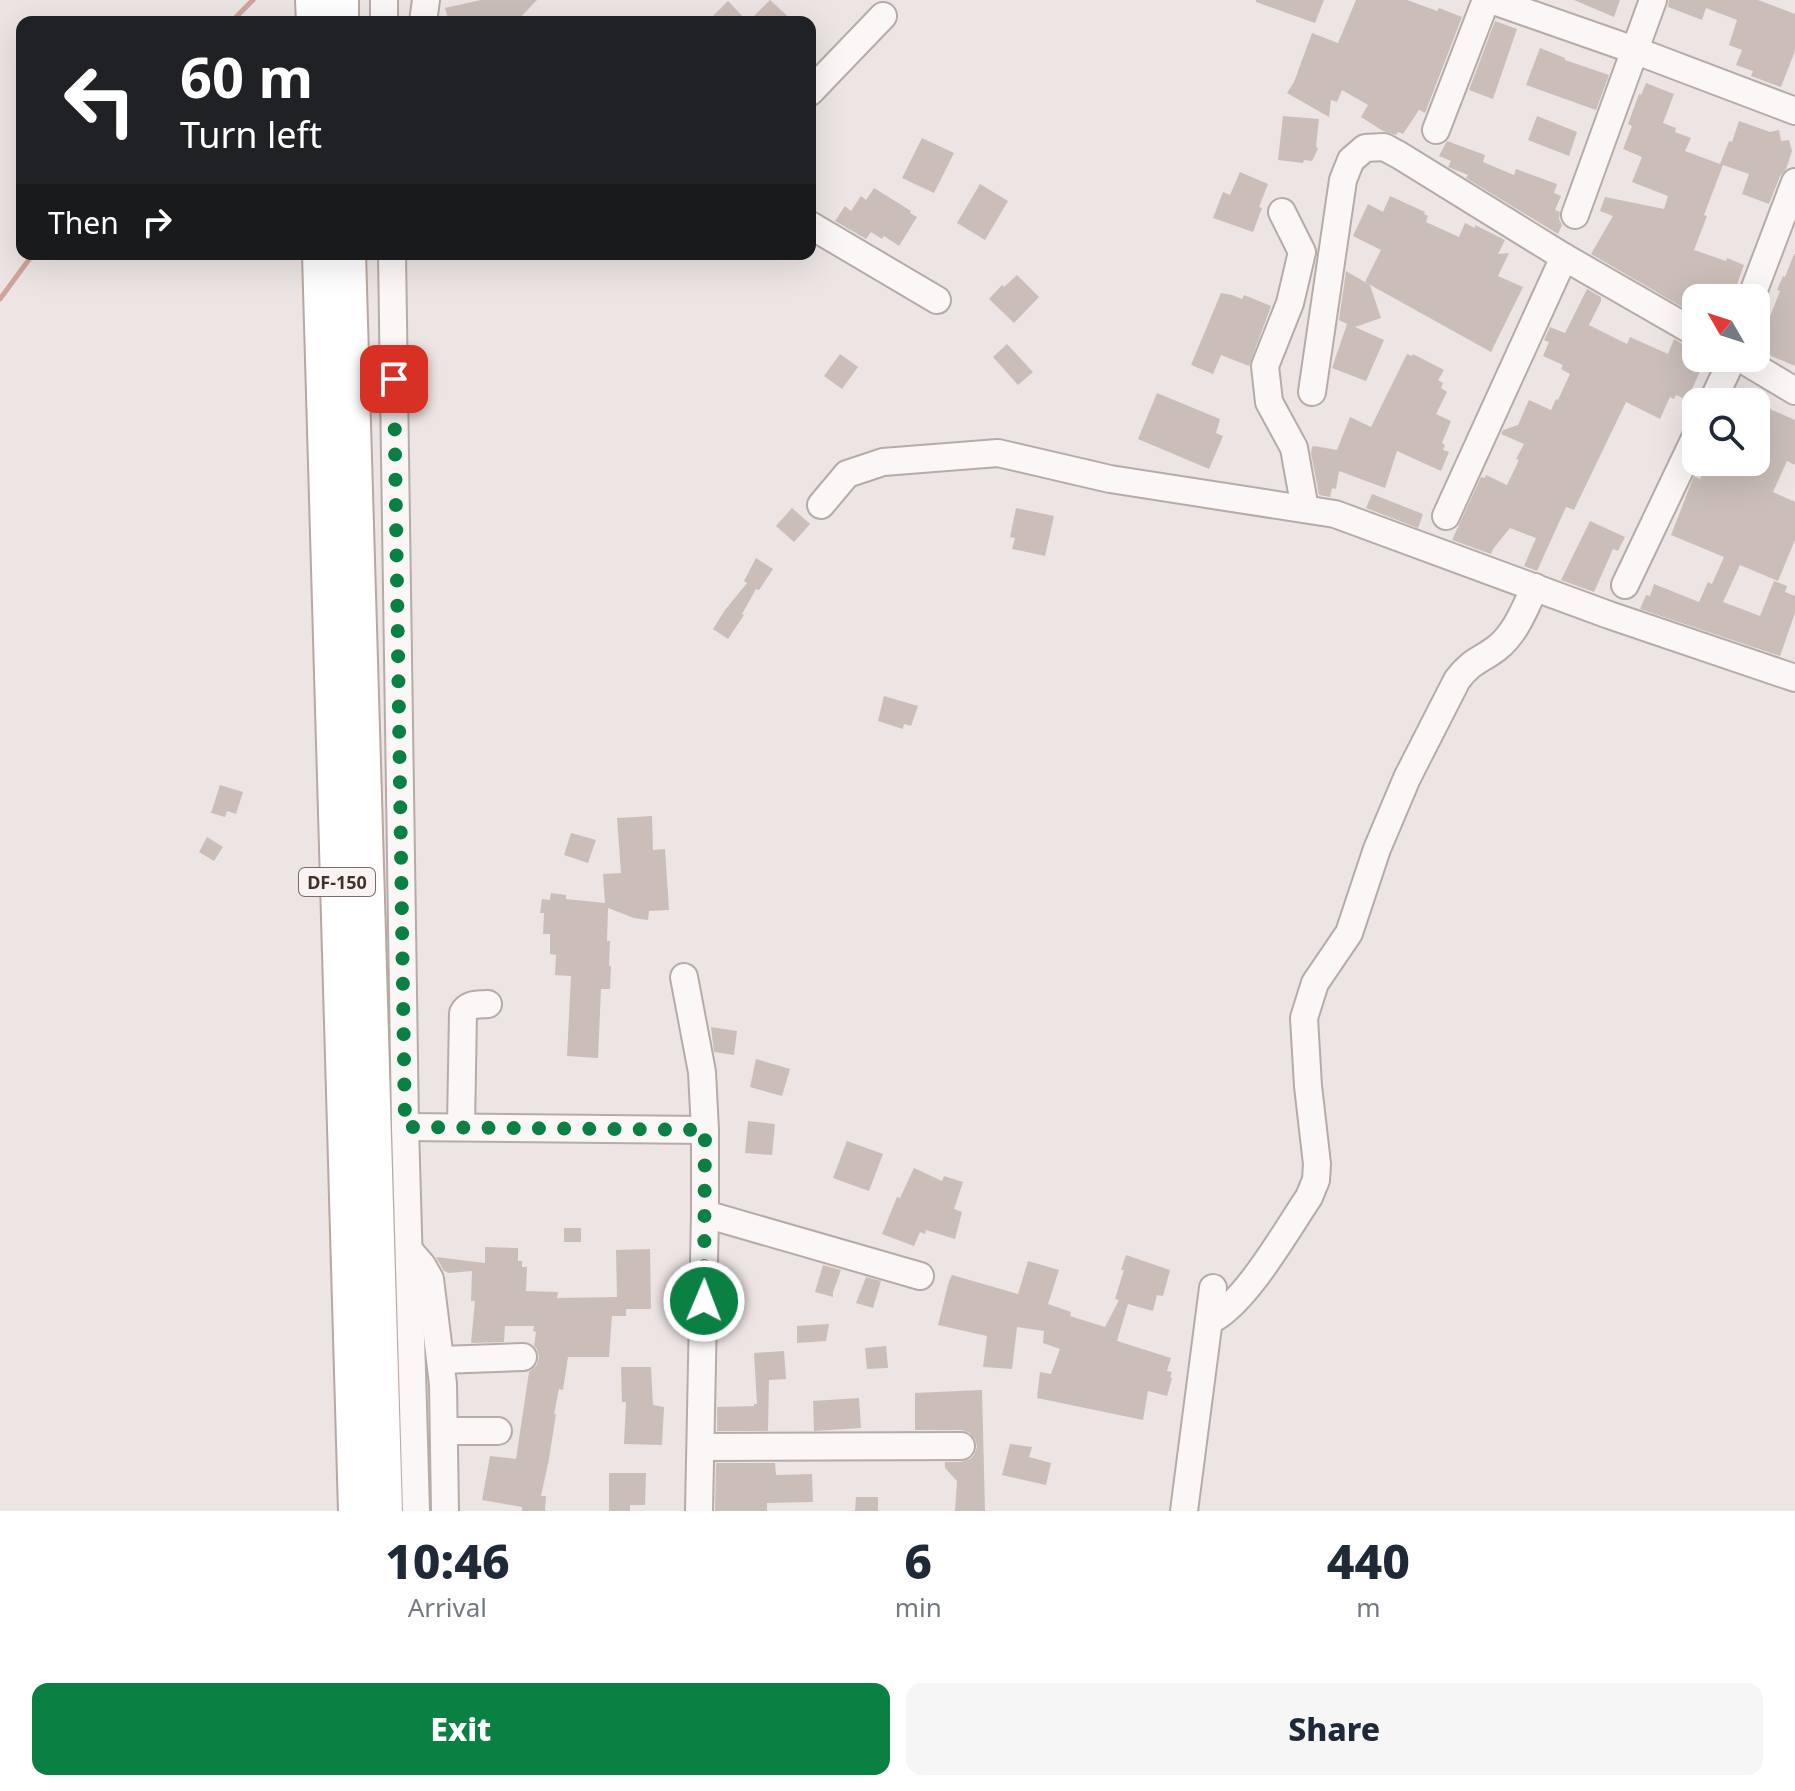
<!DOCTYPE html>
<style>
:root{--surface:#fff;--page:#f6f6f7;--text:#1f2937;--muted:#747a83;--accent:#0b8043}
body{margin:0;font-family:"Noto Sans",sans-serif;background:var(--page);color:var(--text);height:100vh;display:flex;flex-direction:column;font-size:30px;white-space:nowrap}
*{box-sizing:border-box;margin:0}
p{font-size:26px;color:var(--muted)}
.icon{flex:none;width:44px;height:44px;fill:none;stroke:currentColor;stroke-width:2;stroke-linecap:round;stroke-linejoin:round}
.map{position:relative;height:1511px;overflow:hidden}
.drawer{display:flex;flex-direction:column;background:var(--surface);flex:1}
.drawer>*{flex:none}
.hud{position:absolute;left:16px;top:16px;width:800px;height:244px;border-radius:16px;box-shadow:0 8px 32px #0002;background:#202124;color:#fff;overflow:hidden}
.needle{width:52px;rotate:309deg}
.buttons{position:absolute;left:1682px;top:284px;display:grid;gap:16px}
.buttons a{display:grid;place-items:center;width:88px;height:88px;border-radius:16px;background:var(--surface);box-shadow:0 8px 32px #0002;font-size:40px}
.pin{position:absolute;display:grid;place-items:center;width:68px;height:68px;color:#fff;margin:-34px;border-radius:16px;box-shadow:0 4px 12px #0006}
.me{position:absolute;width:88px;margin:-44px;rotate:1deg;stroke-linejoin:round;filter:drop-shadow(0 0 6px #0008)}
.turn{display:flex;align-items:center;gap:28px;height:168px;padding:0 32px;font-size:36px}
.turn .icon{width:104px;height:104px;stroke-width:2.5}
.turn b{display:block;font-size:56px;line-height:68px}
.then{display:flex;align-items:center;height:76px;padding:0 32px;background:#0003;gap:16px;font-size:30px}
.eta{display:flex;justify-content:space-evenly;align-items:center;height:136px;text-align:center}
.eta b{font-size:48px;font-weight:800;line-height:56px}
.action{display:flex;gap:16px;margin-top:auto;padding:16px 32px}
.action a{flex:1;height:92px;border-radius:16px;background:var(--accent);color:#fff;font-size:32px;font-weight:800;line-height:92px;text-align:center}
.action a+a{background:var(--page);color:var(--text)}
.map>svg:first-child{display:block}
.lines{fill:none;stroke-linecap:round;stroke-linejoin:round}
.stream{stroke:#cfa49b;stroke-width:5}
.building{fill:#cbbeb9}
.minor-casing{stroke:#b7aba7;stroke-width:30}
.major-casing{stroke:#b9a7a1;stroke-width:36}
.minor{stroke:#faf7f6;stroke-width:26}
.major{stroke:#fff;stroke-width:32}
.route{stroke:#0b8043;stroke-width:14;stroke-dasharray:0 25.2}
.labels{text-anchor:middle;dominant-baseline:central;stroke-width:7;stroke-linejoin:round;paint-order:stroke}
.shield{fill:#f9f4f3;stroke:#7c6c65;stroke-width:2}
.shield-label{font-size:18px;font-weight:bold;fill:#463128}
</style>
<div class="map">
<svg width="1795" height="1511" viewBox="0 0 1795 1511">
<rect width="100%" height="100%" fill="#ece5e3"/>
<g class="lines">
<g class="stream">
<path d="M231,22L253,0"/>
<path d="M0,299L33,254"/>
</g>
</g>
<g class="building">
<path d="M481,0H537L516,22H449L445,8Z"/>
<path d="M770,0L794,22H707L728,1L748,22Z"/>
<path d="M1256,0H1324L1315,23L1256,2Z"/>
<path d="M1356,0H1407L1437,11L1439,8L1462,17L1425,113L1419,110L1403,134L1398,132L1396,135L1383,131L1361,117L1368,105L1342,90L1337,102L1331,100L1329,117L1287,93L1294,82L1312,33L1338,43Z"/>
<path d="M1574,0H1620L1614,17Z"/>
<path d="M1669,0H1758L1795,14V51L1781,87L1751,76L1753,71L1736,65L1742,50L1729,45L1737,20L1706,8L1702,20L1668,7Z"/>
<path d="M1495,21L1517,29L1493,99L1469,90Z"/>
<path d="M1540,48L1565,58V60L1609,75L1596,110L1526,85Z"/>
<path d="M1646,83L1674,94L1663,123L1676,128L1675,132L1691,138L1685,151L1720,164L1729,141L1732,142L1739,121L1770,132L1779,130L1781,141L1789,140L1792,151L1786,169L1780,176L1769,204L1742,194L1749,174L1723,165L1704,215L1707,216L1694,250L1726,261L1727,258L1744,265L1732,298H1696V315L1591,254L1613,216L1600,211L1605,197L1664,209L1668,196L1632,182L1642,157L1623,149L1632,126L1628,124L1639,94L1641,95Z"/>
<path d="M1283,116L1319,119L1316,146L1318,149L1312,161L1304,160L1303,163L1278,160Z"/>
<path d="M1537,116L1577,132L1569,156L1528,140Z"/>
<path d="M922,138L954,153L934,193L902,178Z"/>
<path d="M1447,141L1485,155L1483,162L1514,175L1516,169L1557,184L1554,193L1561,196L1555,210L1560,212L1559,219L1562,225L1558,234L1466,178L1468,175L1448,167L1451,161L1439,156Z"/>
<path d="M1240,172L1268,184L1259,207L1262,208L1253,232L1213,218L1223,192L1230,195Z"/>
<path d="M980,184L1008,201L985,240L957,223Z"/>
<path d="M874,188L911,211L910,213L917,217L899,246L884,236L882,239L871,232L866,239L835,221L845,206L851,211L861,196L866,200Z"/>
<path d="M1390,196L1425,212L1424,214L1428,216L1426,222L1459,237L1465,223L1475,228V225L1505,240L1498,254L1509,253L1498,276L1523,287L1491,352L1365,282L1381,250L1353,236L1368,204L1383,212Z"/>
<path d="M1794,254H1795V366L1757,350L1780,291L1777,290L1783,276L1785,277Z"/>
<path d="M1346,271L1370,285L1381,318L1355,327L1384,340L1366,381L1332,368L1347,324L1339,320Z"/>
<path d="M1017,275L1039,297L1014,323L989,299L1002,285L1004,287Z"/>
<path d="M1587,289L1601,297V301L1589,325L1627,344L1630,337L1668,354L1674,339L1696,352V358H1706L1687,400L1676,395L1674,399L1670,397L1660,419L1626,402L1574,510L1566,507L1537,571L1524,566L1536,538L1510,528L1493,549L1491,554L1452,540L1481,477L1485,478L1486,475L1507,485L1519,460L1516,459L1524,444L1501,434L1503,430L1518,425L1529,400L1551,410L1556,399L1558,400L1570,374L1561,369L1563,365L1543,356L1549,342L1544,340L1550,327L1565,333Z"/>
<path d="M1221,293L1232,295L1242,299L1244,295L1271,306L1249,366L1221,355L1213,374L1191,365Z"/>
<path d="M1007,344L1033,372L1018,385L993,357Z"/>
<path d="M840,354L858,367L842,389L824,376Z"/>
<path d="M1407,354L1412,356L1413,354L1444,370L1438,380L1443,383L1441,388L1447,392L1436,414L1451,421L1442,443L1445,445L1443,450L1449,452L1441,471L1397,451L1385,488L1339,471L1336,489L1332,488L1330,497L1319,495L1311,453L1312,447L1314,446L1337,450L1350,417L1371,427Z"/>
<path d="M1157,393L1220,419L1216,433L1223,436L1209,469L1138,439Z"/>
<path d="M1756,403L1795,420V465L1787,461L1773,492L1795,502V540L1778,581L1740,565L1723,602L1760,616L1774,581L1787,586L1785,592L1795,596V613L1780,656L1640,609L1646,595L1650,596L1654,584L1699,602L1708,582L1712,584L1724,557L1671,535L1694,476L1700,479L1708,462H1756Z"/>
<path d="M1372,494L1423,514L1418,528L1366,508Z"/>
<path d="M792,508L810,524L794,542L776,526Z"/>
<path d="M1016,508L1054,516L1045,556L1012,549L1015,538L1010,537Z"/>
<path d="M1590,521L1625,537L1618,551L1613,549L1594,592L1561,580Z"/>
<path d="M756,558L773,569L759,590L756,589L742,614L744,615L728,639L713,629L725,610L747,583L744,581Z"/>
<path d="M884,696L918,706L911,726L904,724L903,729L878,721Z"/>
<path d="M220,785L243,792L236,814L227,811L225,817L211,813Z"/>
<path d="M652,816L653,850L665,849L669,910L649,911L648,920L634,918L608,908L607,941H610L609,966H611L610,989H601L598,1058L567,1056L571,976L555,975L556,955L550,954V934H543L544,913H540L542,899L550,900L551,893L566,895V899L605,903L603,874L621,873L617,818Z"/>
<path d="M571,833L596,840L588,863L564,855Z"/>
<path d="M207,837L223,847L214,861L199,852Z"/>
<path d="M711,1027L737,1031L734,1055L714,1052Z"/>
<path d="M756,1059L790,1069L782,1096L750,1087Z"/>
<path d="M748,1121L775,1124L772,1155L745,1153Z"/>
<path d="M847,1141L883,1154L869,1191L833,1178Z"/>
<path d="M914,1168L942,1181L944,1176L963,1182L954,1209L962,1212L955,1239L926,1230L925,1234L920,1232L914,1246L882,1234L897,1197L900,1198Z"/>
<rect x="564" y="1228" width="17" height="14"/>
<path d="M485,1247L518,1248V1261H522V1267H527L526,1291L558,1292L557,1298L617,1297L616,1250L650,1249L651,1309H626V1316H612L609,1357H568L563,1390L559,1389L554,1414H556L549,1459L541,1496H546L545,1511H522V1507L482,1500L490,1456L516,1459L529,1372L537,1365L539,1357L537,1349L534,1346L536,1332L533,1331L534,1326H505L504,1342L471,1343L475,1301H471L472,1271L449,1273L444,1271L436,1257L485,1263Z"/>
<path d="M1126,1255L1170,1270L1163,1296L1157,1295L1153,1311L1128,1304L1117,1341L1171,1358L1167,1371L1172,1372L1170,1377L1172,1378L1167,1396L1148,1391L1143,1420L1037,1398L1040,1372L1051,1374L1060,1349L1043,1343L1044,1331L1017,1327L1012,1369L983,1367L987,1336L938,1325L949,1281L952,1275L1018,1294L1028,1261L1059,1270L1048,1304L1071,1312L1070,1316L1105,1327L1119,1300L1115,1299L1124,1270H1121Z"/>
<path d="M823,1265L841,1270L833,1292V1297L815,1292Z"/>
<path d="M866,1277L881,1281L873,1308L856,1303Z"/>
<path d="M829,1324L826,1341L797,1343V1326Z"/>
<path d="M886,1346L888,1368L867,1369L865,1348Z"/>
<path d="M784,1351L786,1379L769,1380L768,1431H717V1407L754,1406V1404H757L754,1353Z"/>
<path d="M621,1367H651L653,1405L664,1407L662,1445L624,1444L626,1402H622Z"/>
<path d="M982,1390L985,1511H955L957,1481L945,1468V1462H961L970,1459L974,1455L977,1447L975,1439L970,1433L962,1430H915V1393Z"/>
<path d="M859,1398L861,1428L814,1431L813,1401Z"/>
<path d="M1010,1444L1032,1447L1029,1457L1051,1463L1046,1485L1002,1475Z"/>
<path d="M716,1463H775L776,1475L812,1474L813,1502L767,1503V1511H715Z"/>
<path d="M609,1473H646L645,1505H630V1511H609Z"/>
<path d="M856,1497H878V1511H855Z"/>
</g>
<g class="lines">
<defs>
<g id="minor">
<path d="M384,0V22"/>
<path d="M1491,0L1634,50L1795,111"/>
<path d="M423,22L426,0"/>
<path d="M810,92L883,16"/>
<path d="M1436,130L1486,0"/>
<path d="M1282,212L1302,252L1290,303L1265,366L1269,402L1294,448L1305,509"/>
<path d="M1575,215L1653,0"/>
<path d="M810,225L937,300"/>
<path d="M392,254L405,1127L416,1511"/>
<path d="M1751,298L1795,182"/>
<path d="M1740,358L1795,391"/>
<path d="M1312,392L1343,180L1351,160L1365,148L1384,147L1399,155L1564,257L1696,333"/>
<path d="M1712,402L1733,358"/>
<path d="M821,505L847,474L883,462L998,453L1110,479L1335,514L1609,615L1795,678"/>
<path d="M1446,516L1564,257"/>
<path d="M1625,585L1696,436"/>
<path d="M684,977L702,1072L705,1130V1214L699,1511"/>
<path d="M461,1126L463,1013C468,1003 478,1005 488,1004"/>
<path d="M405,1127L705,1130"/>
<path d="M705,1214L920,1276"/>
<path d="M409,1250L422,1265L430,1279L443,1384L445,1511"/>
<path d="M1209,1321C1244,1306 1286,1231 1309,1197L1316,1180L1317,1164L1308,1086L1304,1018L1315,983L1349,933L1377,849L1407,778L1457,680C1471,661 1480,661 1497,648C1516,633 1525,608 1535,587"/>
<path d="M441,1360L523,1357"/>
<path d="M444,1431H498"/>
<path d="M701,1447L961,1446"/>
<path d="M1184,1511L1213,1288"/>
</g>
<g id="major">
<path d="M312,0L313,22"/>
<path d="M342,0V22"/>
<path d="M319,254L355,1511"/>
<path d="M349,254L386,1511"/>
</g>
</defs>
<use href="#minor" class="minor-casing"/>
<use href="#major" class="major-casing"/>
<use href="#minor" class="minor"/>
<use href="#major" class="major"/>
</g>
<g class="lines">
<path class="route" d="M394,379L405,1127L705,1130L704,1301"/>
</g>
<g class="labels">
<rect class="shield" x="299" y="868" width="76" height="28" rx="6"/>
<g class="shield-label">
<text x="337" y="882">DF-150</text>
</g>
</g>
</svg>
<div class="buttons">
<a><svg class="needle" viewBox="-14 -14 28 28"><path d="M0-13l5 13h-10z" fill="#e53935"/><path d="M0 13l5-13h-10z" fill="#747a83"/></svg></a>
<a><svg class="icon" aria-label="search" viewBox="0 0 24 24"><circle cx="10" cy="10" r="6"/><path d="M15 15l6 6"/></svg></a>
</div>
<div class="pin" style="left:394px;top:379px;background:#d93025"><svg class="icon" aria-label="arrive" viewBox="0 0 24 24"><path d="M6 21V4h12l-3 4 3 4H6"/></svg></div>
<svg class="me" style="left:704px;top:1301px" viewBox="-20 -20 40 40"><circle r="17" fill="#0b8043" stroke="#fff" stroke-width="3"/><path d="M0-11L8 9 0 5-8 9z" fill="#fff"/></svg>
<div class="hud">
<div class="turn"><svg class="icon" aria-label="left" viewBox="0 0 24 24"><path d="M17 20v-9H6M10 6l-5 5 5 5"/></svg><div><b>60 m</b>Turn left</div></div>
<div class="then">Then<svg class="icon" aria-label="right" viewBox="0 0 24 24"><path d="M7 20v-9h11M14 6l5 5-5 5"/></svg></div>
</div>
</div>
<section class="drawer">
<div class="eta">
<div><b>10:46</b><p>Arrival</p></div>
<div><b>6</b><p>min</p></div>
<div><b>440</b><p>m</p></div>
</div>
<div class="action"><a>Exit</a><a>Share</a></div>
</section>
